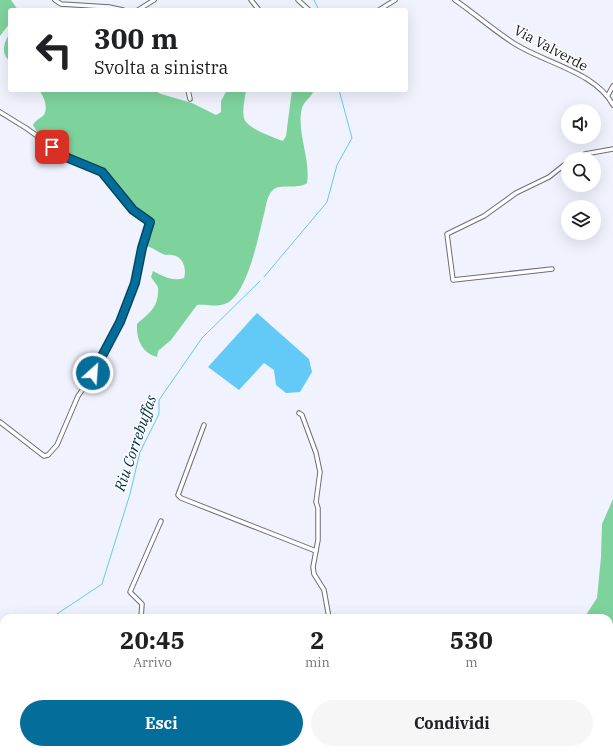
<!DOCTYPE html>
<html lang="it">
<style>
:root{--surface:#fff;--page:#f6f6f6;--text:#202124;--muted:#757577;--accent:#056d9a}
body{margin:0;font-family:"IBM Plex Serif",serif;background:var(--page);color:var(--text);height:100vh;display:flex;flex-direction:column;font-size:15px;white-space:nowrap}
*{box-sizing:border-box;margin:0}
p{font-size:13px;color:var(--muted)}
.icon{flex:none;width:22px;height:22px;fill:none;stroke:currentColor;stroke-width:2;stroke-linecap:round;stroke-linejoin:round}
.map{position:relative;flex:1;overflow:hidden}
.side{position:absolute;left:0px;top:614px;width:613px;height:140px;display:flex;flex-direction:column;background:var(--surface);border-radius:12px 12px 0 0;box-shadow:0 4px 16px #0002}
.side>*{flex:none}
.top-card{position:absolute;left:8px;top:8px;width:400px;height:84px;border-radius:4px;box-shadow:0 4px 16px #0002;background:#fff;color:var(--text);overflow:hidden}
.tools{position:absolute;left:561px;top:104px;display:grid;gap:8px}
.tools a{display:grid;place-items:center;width:40px;height:40px;border-radius:50%;background:var(--surface);box-shadow:0 4px 16px #0002;font-size:20px}
.pin{position:absolute;display:grid;place-items:center;width:34px;height:34px;color:#fff;margin:-17px;border-radius:8px;box-shadow:0 2px 6px #0006}
.me{position:absolute;width:44px;margin:-22px;rotate:26deg;stroke-linejoin:round;filter:drop-shadow(0 0 3px #0008)}
.turn{display:flex;align-items:center;gap:14px;height:84px;padding:0 20px;font-size:18px}
.turn .icon{width:52px;height:52px;stroke-width:2.5}
.turn b{display:block;font-size:28px;line-height:34px}
.eta{display:flex;justify-content:space-evenly;align-items:center;height:68px;text-align:center}
.eta b{font-size:24px;font-weight:700;line-height:28px}
.cta{display:flex;gap:8px;margin-top:auto;padding:8px 20px}
.cta a{flex:1;height:46px;border-radius:24px;background:var(--accent);color:#fff;font-size:16px;font-weight:700;line-height:46px;text-align:center}
.cta a+a{background:var(--page);color:var(--text)}
.map>svg:first-child{display:block}
.forest{fill:#7ed39c}
.water{fill:#63c9f7}
.lines{fill:none;stroke-linecap:round;stroke-linejoin:round}
.stream{stroke:#63c9f7;stroke-width:1}
.minor-casing{stroke:#6d6e77;stroke-width:5.5}
.minor{stroke:#fff;stroke-width:3.5}
.route-casing{stroke:#034764;stroke-width:10}
.route{stroke:#056d9a;stroke-width:7}
.labels{text-anchor:middle;dominant-baseline:central;stroke-width:3;stroke-linejoin:round;paint-order:stroke}
.street-label{font-size:14px;fill:#19191d;stroke:#fff}
.water-label{font-size:15px;font-style:italic;fill:#003042;stroke:#fff}
</style>
<div class="map">
<svg width="613" height="754" viewBox="0 0 613 754">
<rect width="100%" height="100%" fill="#f0f2fd"/>
<g class="forest">
<path d="M0,0H11L18,10H10V23L0,36Z"/>
<path d="M10,33V61C0,54 4,42 10,33Z"/>
<path d="M39,90L109,91L153,90L161,94L192,103L216,115L221,112V101L227,90H246C245,98 242,110 244,118C246,128 274,138 283,141L286,136L292,90H314C312,97 304,101 302,108C296,131 311,159 307,183C297,190 280,183 273,190C266,196 266,209 263,218C258,239 247,293 227,303C216,308 208,304 197,305L171,340L158,351L157,357C142,353 136,339 137,324C150,312 159,308 158,287L151,277L153,271C163,276 172,282 184,278C187,269 183,256 172,255C169,254 166,256 163,254C157,252 153,247 146,246L153,227L152,223L138,212L103,169L86,161L64,154L38,134L33,125C36,120 39,119 43,116C49,109 44,96 39,90Z"/>
<path d="M613,499V731L609,740V618H584L597,598L601,557L602,524Z"/>
<path d="M572,750H603L599,754H574Z"/>
</g>
<path class="water" d="M257,313L309,359L312,372L300,392L286,393L276,385L274,370L264,363L239,390L208,367Z"/>
<g class="lines">
<g class="stream">
<path d="M314,0L319,10"/>
<path d="M264,277L327,202L337,165L352,138L339,90"/>
<path d="M51,618L102,584L130,494L140,452L159,414V400L202,338L260,281"/>
<path d="M23,754L26,750"/>
</g>
<defs>
<g id="minor">
<path d="M55,0L61,4L109,7L123,10"/>
<path d="M251,0L259,10"/>
<path d="M298,0L309,10"/>
<path d="M455,0C474,13 492,29 512,42C543,63 595,71 613,105"/>
<path d="M138,10L154,0"/>
<path d="M379,10L395,0"/>
<path d="M188,90L190,99"/>
<path d="M608,95L613,86"/>
<path d="M0,112L26,128L68,158L102,172L112,187L124,197L133,210L148,220L151,225L145,236L135,283L120,323L88,382L78,396L57,445L48,455L44,456L0,422"/>
<path d="M574,159L585,154L613,149"/>
<path d="M552,269L453,280L447,234L484,216L516,193L549,177L568,162"/>
<path d="M299,413L302,415L316,453L320,472L316,502L318,508V540L313,567L314,574L324,590L329,618"/>
<path d="M204,425L178,495L181,498L316,551"/>
<path d="M141,618L142,604L130,592L161,521"/>
<path d="M0,693L4,694"/>
<path d="M74,750L75,754"/>
<path d="M259,750V754"/>
<path d="M343,750V754"/>
<path d="M126,754V750"/>
</g>
</defs>
<use href="#minor" class="minor-casing"/>
<use href="#minor" class="minor"/>
</g>
<g class="lines">
<defs>
<path id="route" d="M52,147L68,158L102,172L133,210L150,222L142,248L135,283L120,322L93,373"/>
</defs>
<use href="#route" class="route-casing"/>
<use href="#route" class="route"/>
</g>
<g class="labels">
<g class="street-label">
<text transform="translate(551 48) rotate(28)">Via Valverde</text>
</g>
<g class="water-label">
<text transform="translate(135 443) rotate(-71)">Riu Correbuffas</text>
</g>
</g>
</svg>
<div class="tools">
<a><svg class="icon" aria-label="sound" viewBox="0 0 24 24"><path d="M4 9h4l5-4v14l-5-4H4zM17 9q2 3 0 6"/></svg></a>
<a><svg class="icon" aria-label="search" viewBox="0 0 24 24"><circle cx="10" cy="10" r="6"/><path d="M15 15l6 6"/></svg></a>
<a><svg class="icon" aria-label="layers" viewBox="0 0 24 24"><path d="M12 4l9 5-9 5-9-5zM3 14l9 5 9-5"/></svg></a>
</div>
<div class="pin" style="left:52px;top:147px;background:#d93025"><svg class="icon" aria-label="arrive" viewBox="0 0 24 24"><path d="M6 21V4h12l-3 4 3 4H6"/></svg></div>
<svg class="me" style="left:93px;top:373px" viewBox="-20 -20 40 40"><circle r="17" fill="#056d9a" stroke="#fff" stroke-width="3"/><path d="M0-11L8 9 0 5-8 9z" fill="#fff"/></svg>
<div class="top-card">
<div class="turn"><svg class="icon" aria-label="left" viewBox="0 0 24 24"><path d="M17 20v-9H6M10 6l-5 5 5 5"/></svg><div><b>300 m</b>Svolta a sinistra</div></div>
</div>
<section class="side">
<div class="eta">
<div><b>20:45</b><p>Arrivo</p></div>
<div><b>2</b><p>min</p></div>
<div><b>530</b><p>m</p></div>
</div>
<div class="cta"><a>Esci</a><a>Condividi</a></div>
</section>
</div>
